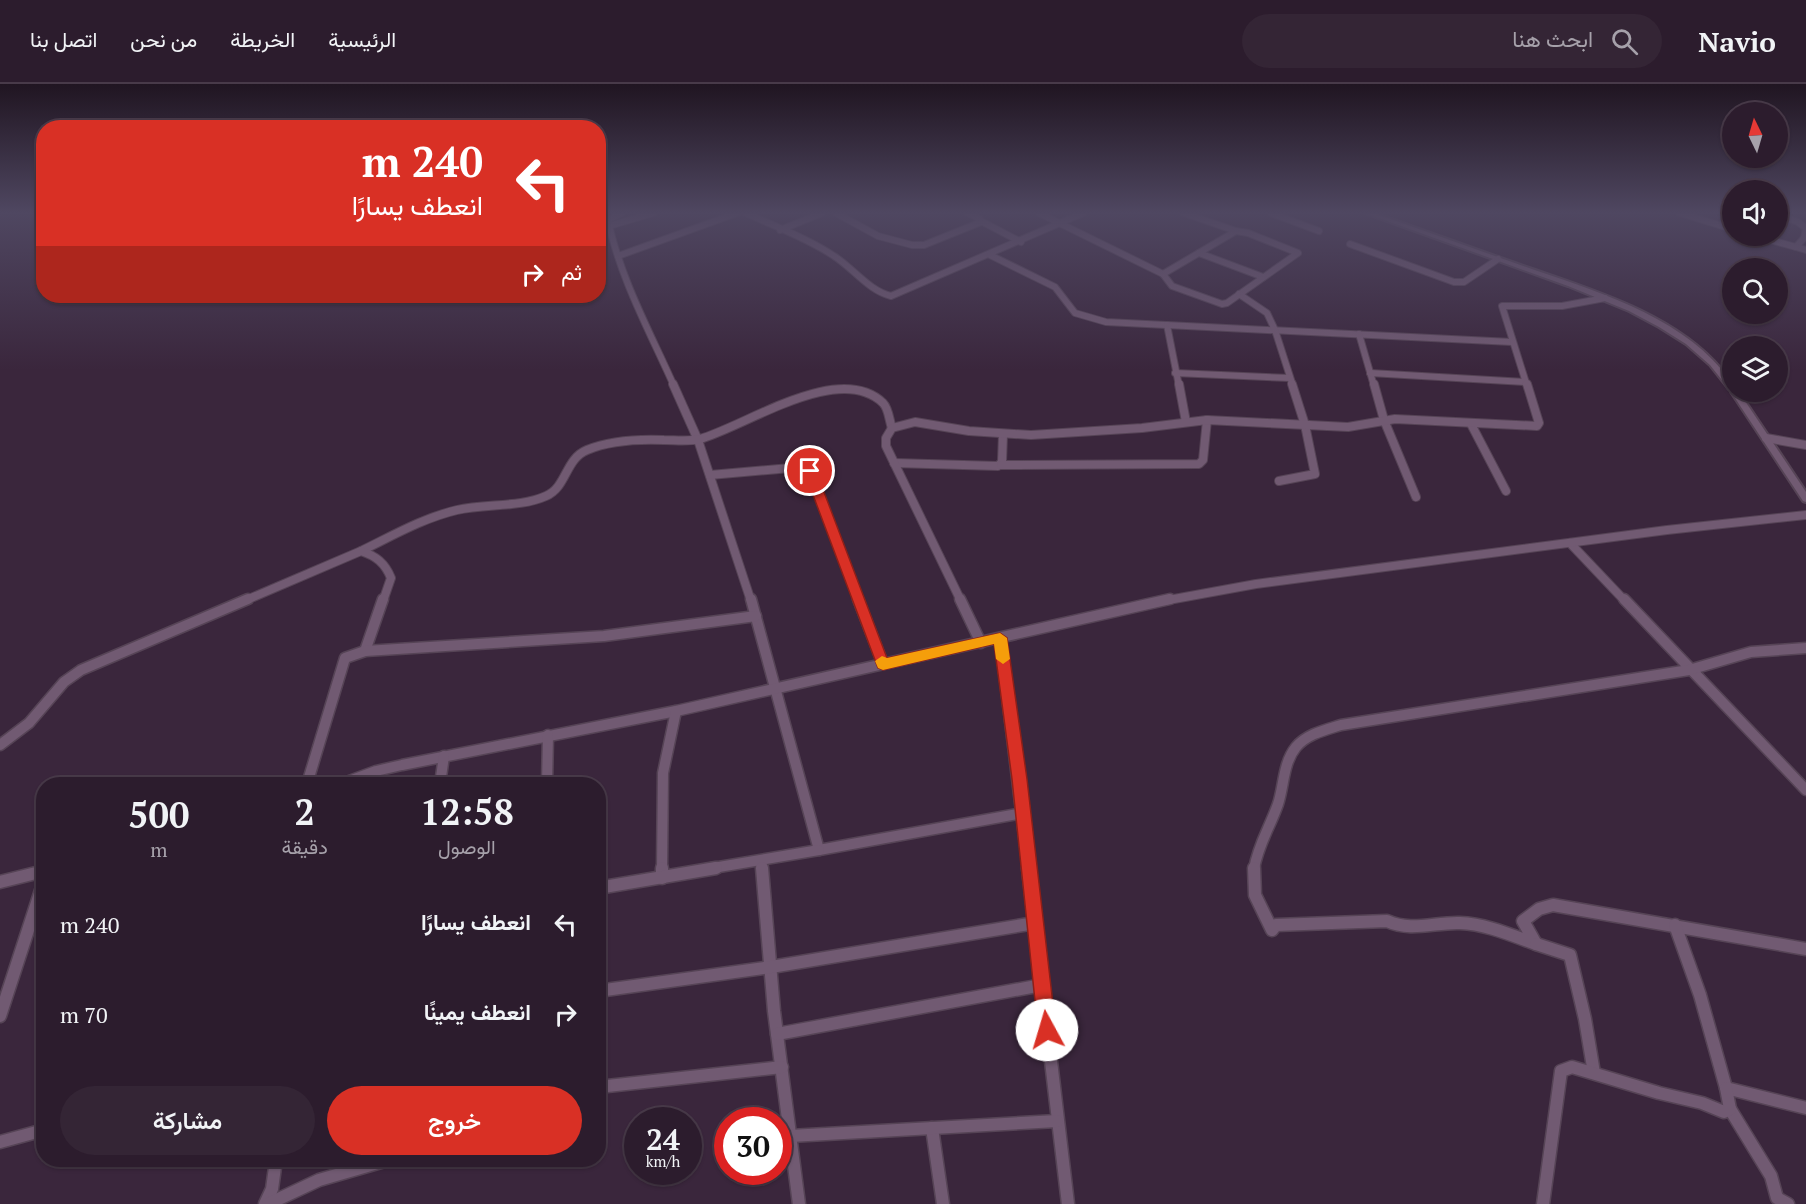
<!DOCTYPE html>
<html lang="ar">
<meta charset="utf-8">
<style>
:root{--surface:#2c1c2d;--page:#342535;--text:#f1f3f6;--muted:#a6a1aa;--line:#483a49;--accent:#d93025}
body{margin:0;font-family:"PT Serif",Vazirmatn,serif;background:var(--page);color:var(--text);direction:rtl;height:100vh;display:flex;flex-direction:column;font-size:22px;white-space:nowrap}
*{box-sizing:border-box;margin:0}
p{font-size:20px;color:var(--muted)}
.icon{flex:none;width:33px;height:33px;fill:none;stroke:currentColor;stroke-width:2;stroke-linecap:round;stroke-linejoin:round}
.map{position:relative;flex:1;overflow:hidden;direction:ltr}
.panel{position:absolute;left:36px;top:693px;width:570px;height:390px;display:flex;flex-direction:column;background:var(--surface);border-radius:24px;box-shadow:0 2px 4px #0004,0 0 0 2px var(--line);direction:rtl}
.panel>*{flex:none}
.hud{position:absolute;left:36px;top:36px;width:570px;height:183px;border-radius:24px;box-shadow:0 2px 4px #0004,0 0 0 2px var(--line);direction:rtl;background:#d93025;color:#fff;overflow:hidden}
.needle{width:39px;rotate:355deg}
.fabs{position:absolute;left:1722px;top:18px;display:grid;gap:12px}
.fabs a{display:grid;place-items:center;width:66px;height:66px;border-radius:50%;background:var(--surface);box-shadow:0 2px 4px #0004,0 0 0 2px var(--line);font-size:30px}
.speed{position:absolute;left:624px;top:1023px;display:flex;gap:12px;font-size:30px;font-weight:700;text-align:center}
.speed>*{display:grid;place-content:center;width:78px;height:78px;border-radius:50%;background:var(--surface);box-shadow:0 2px 4px #0004,0 0 0 2px var(--line);line-height:1}
.speed small{font-size:15px;font-weight:400}
.speed .limit{border:9px solid #d22;background:#fff;color:#111}
.pin{position:absolute;display:grid;place-items:center;width:51px;height:51px;color:#fff;margin:-26px;border:3px solid #fff;border-radius:50%;box-shadow:0 2px 6px #0007}
.me{position:absolute;width:66px;margin:-33px;rotate:354deg;stroke-linejoin:round;filter:drop-shadow(0 0 4px #0008)}
.turn{display:flex;align-items:center;gap:21px;height:126px;padding:0 24px;font-size:27px}
.turn .icon{width:78px;height:78px;stroke-width:2.5}
.turn b{display:block;font-size:42px;line-height:51px}
.then{display:flex;align-items:center;height:57px;padding:0 24px;background:#0003;gap:12px;font-size:22px}
.eta{display:flex;justify-content:space-evenly;align-items:center;height:102px;text-align:center}
.eta b{font-size:36px;font-weight:600;line-height:42px}
.button{display:flex;gap:12px;margin-top:auto;padding:12px 24px}
.button a{flex:1;height:69px;border-radius:36px;background:var(--accent);color:#fff;font-size:24px;font-weight:600;line-height:69px;text-align:center}
.button a+a{background:var(--page);color:var(--text)}
ul{padding:0;list-style:none}
li{display:flex;align-items:center;gap:18px;height:90px;padding:0 24px}
li div{flex:1}
li b{display:block;font-size:22px}
li em{font-style:normal}
header{display:flex;align-items:center;gap:36px;box-sizing:border-box;height:84px;padding:0 30px;background:var(--surface);border-bottom:2px solid var(--line)}
header strong{font-size:28px}
nav{display:flex;gap:33px;margin-inline-start:auto;font-size:21px}
.search{width:420px;height:54px;background:var(--page);display:flex;align-items:center;gap:15px;box-sizing:border-box;padding:0 21px;border-radius:33px;color:var(--muted);font-size:22px}
.map>svg:first-child{display:block}
.lines{fill:none;stroke-linecap:round;stroke-linejoin:round}
.minor-far3-casing{stroke:#564456;stroke-width:8}
.minor-far2-casing{stroke:#564456;stroke-width:10}
.minor-far1-casing{stroke:#564456;stroke-width:13}
.minor-casing{stroke:#564456;stroke-width:15}
.tertiary-casing{stroke:#564456;stroke-width:4}
.minor-far3{stroke:#715a72;stroke-width:6}
.minor-far2{stroke:#715a72;stroke-width:8}
.minor-far1{stroke:#715a72;stroke-width:10}
.minor{stroke:#715a72;stroke-width:12}
.tertiary{fill:#715a72;fill-rule:evenodd}
.route{fill:#d93025;stroke:#8d1f18;stroke-width:1.5}
.slow{fill:#f59e0b}
</style>
<header>
<strong>Navio</strong>
<div class="search"><svg class="icon" aria-label="search" viewBox="0 0 24 24"><circle cx="10" cy="10" r="6"/><path d="M15 15l6 6"/></svg>ابحث هنا</div>
<nav><a>الرئيسية</a><a>الخريطة</a><a>من نحن</a><a>اتصل بنا</a></nav>
</header>
<div class="map">
<svg width="1806" height="1120" viewBox="0 0 1806 1120">
<rect width="100%" height="100%" fill="#3a263c"/>
<g class="lines">
<defs>
<g id="minor-far3">
<path d="M622,129L608,136C620,194 650,248 674,302"/>
<path d="M746,129C776,143 807,154 834,172C853,184 869,207 891,212L1083,129"/>
<path d="M836,129L878,152L912,161H924L981,138L980,135L968,129"/>
<path d="M1039,129L1163,190L1172,202L1222,220L1227,219L1298,169L1248,149L1236,147"/>
<path d="M1271,129L1319,147"/>
<path d="M1680,129L1732,145"/>
<path d="M1778,131L1798,138L1806,144"/>
<path d="M598,137L608,136L605,129"/>
<path d="M981,137L1021,158"/>
<path d="M609,142L653,129"/>
<path d="M1806,144L1804,154L1796,163L1806,166"/>
<path d="M780,146L822,129"/>
<path d="M1756,152L1796,163"/>
<path d="M1350,160L1454,198H1464L1498,175"/>
<path d="M1199,169L1263,193"/>
<path d="M990,171L1055,203L1075,229L1106,238L1512,258"/>
<path d="M618,172L737,129"/>
<path d="M1163,190L1236,147L1184,129"/>
<path d="M1239,210L1267,229L1275,246L1293,302"/>
<path d="M1167,241L1179,302"/>
<path d="M1359,250L1374,302"/>
<path d="M1175,289L1290,294"/>
<path d="M1370,289L1525,298"/>
<path d="M1527,302L1502,222H1562L1605,214"/>
</g>
<g id="minor-far2">
<path d="M673,300L698,356L751,517"/>
<path d="M1179,300L1186,338"/>
<path d="M1374,300L1384,336L1416,413"/>
<path d="M1471,340L1506,407"/>
<path d="M1766,354L1806,361"/>
<path d="M894,379L998,382L1002,378L1003,350"/>
<path d="M1001,381L1199,380L1203,376L1207,336"/>
<path d="M710,391L802,383L810,387L859,517"/>
<path d="M1279,397L1315,390L1305,341L1292,300"/>
<path d="M1570,459L1625,517"/>
<path d="M361,467C392,452 423,434 457,426C486,419 519,424 546,412C567,403 565,375 587,366C611,356 639,355 664,356C675,356 688,358 700,355C746,342 839,277 883,319C889,325 889,336 892,344"/>
<path d="M244,517L361,467C376,472 385,479 391,494L383,517"/>
<path d="M961,517L886,362V354L892,344L915,338L969,347L1031,351L1142,344L1207,336L1348,343L1395,335L1537,342L1539,339L1527,300"/>
<path d="M1163,517L1256,500L1667,446L1806,431"/>
</g>
<g id="minor-far1">
<path d="M751,515L819,766L1023,729"/>
<path d="M858,515L883,580"/>
<path d="M960,515L981,559"/>
<path d="M1624,515L1806,706"/>
<path d="M1000,554L1028,785"/>
<path d="M365,567L383,515"/>
<path d="M0,661L29,639L64,598L81,586L248,515"/>
<path d="M307,700L345,574L365,567L604,552L756,532"/>
<path d="M341,700L376,687L402,681L676,627L1170,515"/>
<path d="M440,700L444,672"/>
<path d="M547,700L548,651"/>
<path d="M761,777L762,785"/>
<path d="M662,785L663,689L676,627"/>
<path d="M707,785L819,766"/>
<path d="M1254,785C1258,761 1270,743 1278,720C1284,702 1283,679 1296,663C1307,650 1325,646 1341,641L1689,586L1751,568L1806,564"/>
</g>
<g id="minor">
<path d="M662,784V794"/>
<path d="M762,784L774,927L799,1120"/>
<path d="M1028,784L1068,1120"/>
<path d="M1254,784L1255,811L1272,846L1276,841L1387,837C1411,848 1435,838 1460,839C1486,840 1511,851 1536,860L1523,837L1539,825L1553,821L1806,865"/>
<path d="M0,798L44,787"/>
<path d="M598,804L716,784"/>
<path d="M1675,841L1700,911L1726,1004L1806,1024"/>
<path d="M1536,860L1570,871L1585,935L1594,989"/>
<path d="M598,907L771,883L1035,839"/>
<path d="M0,932L44,797"/>
<path d="M777,950L1042,901"/>
<path d="M598,1003L782,983"/>
<path d="M1730,1025L1771,1092L1777,1114L1788,1120"/>
<path d="M932,1044L943,1120"/>
<path d="M790,1052L1057,1037"/>
<path d="M0,1058L44,1046"/>
<path d="M265,1120L272,1105L276,1076"/>
<path d="M268,1120L319,1096L388,1076"/>
<path d="M1543,1120L1561,987L1572,983L1659,1009L1702,1019L1724,1028L1730,1025L1726,1004"/>
</g>
<g id="tertiary">
<path d="M1365,129H1374C1420,145 1466,162 1512,178C1582,203 1673,227 1722,286C1728,293 1732,297 1732,305H1729L1710,281L1686,260L1659,243L1629,227L1568,202Z"/>
<path d="M1732,306L1739,308L1806,408V418L1803,417L1731,308Z"/>
</g>
</defs>
<use href="#minor-far3" class="minor-far3-casing"/>
<use href="#minor-far2" class="minor-far2-casing"/>
<use href="#minor-far1" class="minor-far1-casing"/>
<use href="#minor" class="minor-casing"/>
<use href="#tertiary" class="tertiary-casing"/>
<use href="#minor-far3" class="minor-far3"/>
<use href="#minor-far2" class="minor-far2"/>
<use href="#minor-far1" class="minor-far1"/>
<use href="#minor" class="minor"/>
<use href="#tertiary" class="tertiary"/>
</g>
<linearGradient id="sky" x2="0" y2="1"><stop stop-color="#201521"/><stop offset="0.45" stop-color="#4f4761"/><stop offset="1" stop-color="#4f4761" stop-opacity="0"/></linearGradient>
<rect width="1806" height="286" fill="url(#sky)"/>
<path class="route" d="M810,383L816,387L887,574L1000,549L1007,554L1027,695L1056,946L1053,953L1047,955L1040,953L1038,946L1012,695L994,560L883,586L878,584L804,387Z"/>
<path class="slow" d="M1000,549L1007,554L1010,575L1003,580L996,575L994,560L883,586L878,584L875,577L882,572L887,574Z"/>
</svg>
<div class="fabs">
<a><svg class="needle" viewBox="-14 -14 28 28"><path d="M0-13l5 13h-10z" fill="#e53935"/><path d="M0 13l5-13h-10z" fill="#a6a1aa"/></svg></a>
<a><svg class="icon" aria-label="sound" viewBox="0 0 24 24"><path d="M4 9h4l5-4v14l-5-4H4zM17 9q2 3 0 6"/></svg></a>
<a><svg class="icon" aria-label="search" viewBox="0 0 24 24"><circle cx="10" cy="10" r="6"/><path d="M15 15l6 6"/></svg></a>
<a><svg class="icon" aria-label="layers" viewBox="0 0 24 24"><path d="M12 4l9 5-9 5-9-5zM3 14l9 5 9-5"/></svg></a>
</div>
<div class="speed"><div>24<small>km/h</small></div><div class="limit">30</div></div>
<div class="pin" style="left:810px;top:387px;background:#d93025"><svg class="icon" aria-label="arrive" viewBox="0 0 24 24"><path d="M6 21V4h12l-3 4 3 4H6"/></svg></div>
<svg class="me" style="left:1047px;top:946px" viewBox="-20 -20 40 40"><circle r="19" fill="#fff"/><path d="M0-13L10 11 0 6-10 11z" fill="#d93025"/></svg>
<div class="hud">
<div class="turn"><svg class="icon" aria-label="left" viewBox="0 0 24 24"><path d="M17 20v-9H6M10 6l-5 5 5 5"/></svg><div><b>240 m</b>انعطف يسارًا</div></div>
<div class="then">ثم<svg class="icon" aria-label="right" viewBox="0 0 24 24"><path d="M7 20v-9h11M14 6l5 5-5 5"/></svg></div>
</div>
<section class="panel">
<div class="eta">
<div><b>12:58</b><p>الوصول</p></div>
<div><b>2</b><p>دقيقة</p></div>
<div><b>500</b><p>m</p></div>
</div>
<ul>
<li><svg class="icon" aria-label="left" viewBox="0 0 24 24"><path d="M17 20v-9H6M10 6l-5 5 5 5"/></svg><div><b>انعطف يسارًا</b></div><em>240 m</em></li>
<li><svg class="icon" aria-label="right" viewBox="0 0 24 24"><path d="M7 20v-9h11M14 6l5 5-5 5"/></svg><div><b>انعطف يمينًا</b></div><em>70 m</em></li>
</ul>
<div class="button"><a>خروج</a><a>مشاركة</a></div>
</section>
</div>
